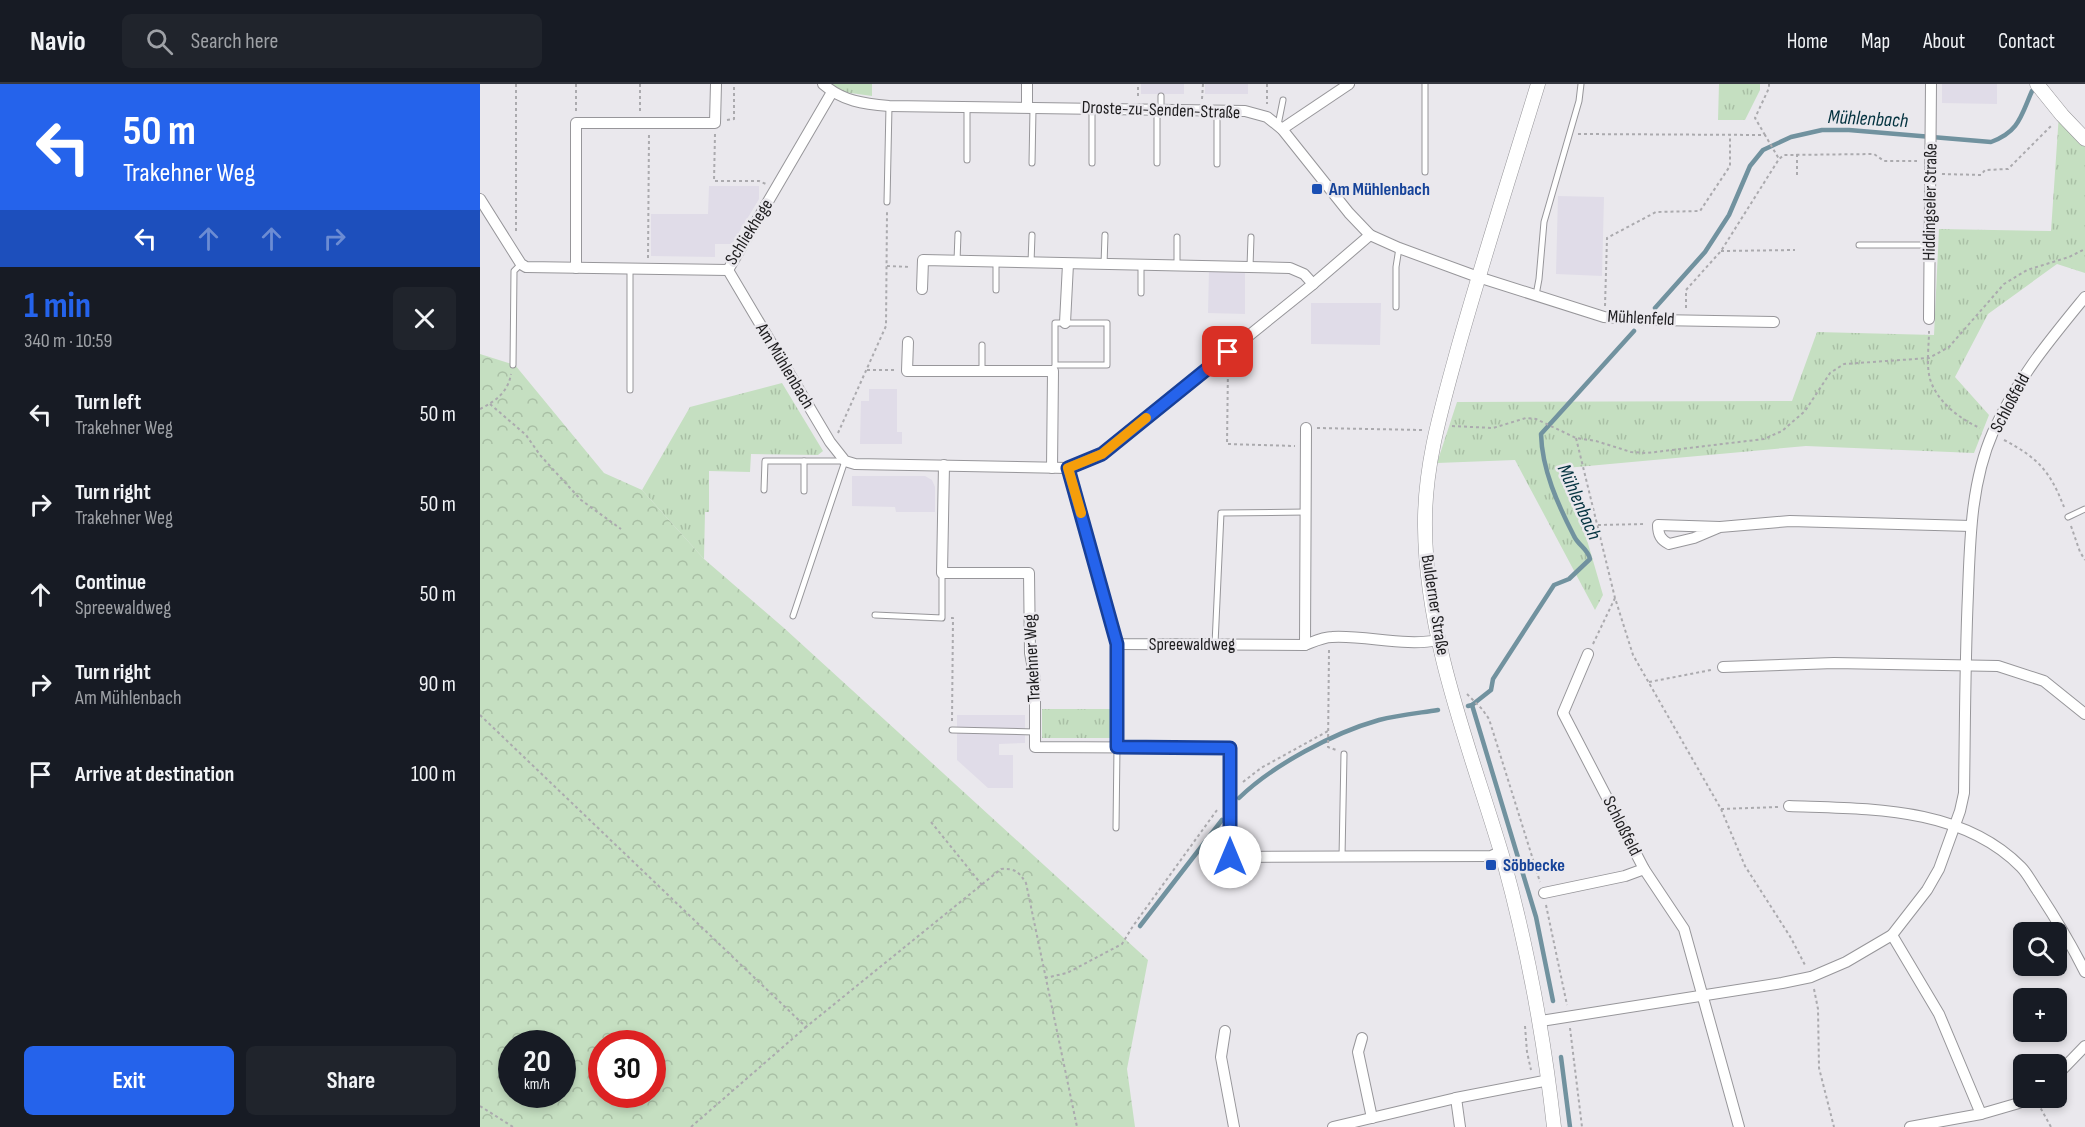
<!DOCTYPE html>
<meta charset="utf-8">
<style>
:root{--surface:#171b24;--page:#20242c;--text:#f1f3f6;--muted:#9ea1a6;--line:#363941;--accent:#2563eb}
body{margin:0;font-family:"Sofia Sans Condensed",sans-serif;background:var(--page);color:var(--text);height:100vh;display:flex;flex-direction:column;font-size:22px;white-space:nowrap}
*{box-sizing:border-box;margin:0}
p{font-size:20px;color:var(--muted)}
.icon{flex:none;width:33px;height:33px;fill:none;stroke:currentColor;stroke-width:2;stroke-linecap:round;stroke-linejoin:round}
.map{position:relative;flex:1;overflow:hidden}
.sheet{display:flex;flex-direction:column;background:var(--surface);width:480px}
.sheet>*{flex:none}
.hud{background:#2563eb;color:#fff;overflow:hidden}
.fabs{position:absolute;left:1533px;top:838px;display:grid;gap:12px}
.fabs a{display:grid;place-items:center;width:54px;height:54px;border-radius:9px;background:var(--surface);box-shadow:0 3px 9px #0003;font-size:30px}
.speed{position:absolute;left:18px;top:946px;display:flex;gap:12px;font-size:30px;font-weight:700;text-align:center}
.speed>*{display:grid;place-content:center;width:78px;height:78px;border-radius:50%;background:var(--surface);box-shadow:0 3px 9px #0003;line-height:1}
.speed small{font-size:15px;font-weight:400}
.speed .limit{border:9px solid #d22;background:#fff;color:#111}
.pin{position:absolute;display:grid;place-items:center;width:51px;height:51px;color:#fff;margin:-26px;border-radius:12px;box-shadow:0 3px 9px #0006}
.me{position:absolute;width:66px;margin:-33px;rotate:0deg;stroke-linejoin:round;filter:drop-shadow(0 0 4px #0008)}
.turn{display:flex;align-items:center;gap:21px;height:126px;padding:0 24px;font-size:27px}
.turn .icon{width:78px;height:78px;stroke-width:2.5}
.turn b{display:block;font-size:42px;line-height:51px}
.lanes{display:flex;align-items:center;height:57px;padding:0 24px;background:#0003;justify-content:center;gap:30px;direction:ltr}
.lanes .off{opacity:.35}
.round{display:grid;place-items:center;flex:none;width:63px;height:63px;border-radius:9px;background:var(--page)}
.headline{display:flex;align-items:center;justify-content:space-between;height:102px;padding:0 24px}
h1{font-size:36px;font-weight:700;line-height:45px;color:var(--accent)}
.button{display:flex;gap:12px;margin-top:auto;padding:12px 24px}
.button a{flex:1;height:69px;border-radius:9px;background:var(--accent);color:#fff;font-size:24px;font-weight:700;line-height:69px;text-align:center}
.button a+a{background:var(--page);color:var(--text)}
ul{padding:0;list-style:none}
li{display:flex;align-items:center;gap:18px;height:90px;padding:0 24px}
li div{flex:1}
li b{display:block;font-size:22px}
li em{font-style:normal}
header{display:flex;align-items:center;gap:36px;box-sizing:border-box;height:84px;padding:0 30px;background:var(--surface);border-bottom:2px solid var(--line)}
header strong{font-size:28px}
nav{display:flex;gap:33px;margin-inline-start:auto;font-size:21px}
.search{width:420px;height:54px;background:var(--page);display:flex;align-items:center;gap:15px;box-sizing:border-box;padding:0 21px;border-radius:9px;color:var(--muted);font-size:22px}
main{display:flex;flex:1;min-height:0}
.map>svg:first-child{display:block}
.built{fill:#e0dce8}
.grass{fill:url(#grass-tufts)}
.forest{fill:url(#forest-crowns);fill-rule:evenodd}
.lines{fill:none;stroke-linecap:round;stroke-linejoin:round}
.stream{stroke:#71929f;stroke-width:4.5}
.service-casing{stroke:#97969a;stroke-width:7}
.minor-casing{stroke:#97969a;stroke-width:12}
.tertiary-casing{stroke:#97969a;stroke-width:15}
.path{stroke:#abaaae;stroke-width:2;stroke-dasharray:3 3;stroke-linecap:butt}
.service{stroke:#fff;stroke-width:5}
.minor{stroke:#fff;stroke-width:10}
.tertiary{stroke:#fff;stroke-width:14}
.route-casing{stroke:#184099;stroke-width:15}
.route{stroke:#2563eb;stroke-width:10}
.slow{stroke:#f59e0b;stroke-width:10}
.transit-dot{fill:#1a4fb4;stroke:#eae8ed;stroke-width:2}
.labels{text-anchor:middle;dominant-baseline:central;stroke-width:5;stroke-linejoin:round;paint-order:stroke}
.street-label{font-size:18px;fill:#1e1d1f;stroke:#eae8ed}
.transit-label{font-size:18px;font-weight:bold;fill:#164399;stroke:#eae8ed;text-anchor:start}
.water-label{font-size:20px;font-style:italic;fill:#02313e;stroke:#eae8ed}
</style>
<header>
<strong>Navio</strong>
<div class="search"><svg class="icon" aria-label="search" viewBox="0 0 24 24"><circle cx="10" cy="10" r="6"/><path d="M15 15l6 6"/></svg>Search here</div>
<nav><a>Home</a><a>Map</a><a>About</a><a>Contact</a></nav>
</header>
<main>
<section class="sheet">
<div class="hud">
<div class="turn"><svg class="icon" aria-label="left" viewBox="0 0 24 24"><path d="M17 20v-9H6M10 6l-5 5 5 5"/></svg><div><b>50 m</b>Trakehner Weg</div></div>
<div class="lanes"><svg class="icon" aria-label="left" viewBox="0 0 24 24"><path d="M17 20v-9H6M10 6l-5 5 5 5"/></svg><svg class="icon off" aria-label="ahead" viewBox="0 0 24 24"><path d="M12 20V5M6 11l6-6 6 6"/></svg><svg class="icon off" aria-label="ahead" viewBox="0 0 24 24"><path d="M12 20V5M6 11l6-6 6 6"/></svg><svg class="icon off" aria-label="right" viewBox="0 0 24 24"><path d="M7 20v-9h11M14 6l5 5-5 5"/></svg></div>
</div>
<div class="headline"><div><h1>1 min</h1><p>340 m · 10:59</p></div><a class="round"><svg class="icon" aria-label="close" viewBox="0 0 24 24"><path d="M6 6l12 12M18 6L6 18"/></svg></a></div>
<ul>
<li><svg class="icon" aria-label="left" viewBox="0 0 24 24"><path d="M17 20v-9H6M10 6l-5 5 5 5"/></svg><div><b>Turn left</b><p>Trakehner Weg</p></div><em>50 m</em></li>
<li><svg class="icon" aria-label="right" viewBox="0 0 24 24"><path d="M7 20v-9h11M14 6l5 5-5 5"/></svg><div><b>Turn right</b><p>Trakehner Weg</p></div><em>50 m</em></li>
<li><svg class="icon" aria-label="ahead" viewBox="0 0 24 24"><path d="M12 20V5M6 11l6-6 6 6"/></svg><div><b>Continue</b><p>Spreewaldweg</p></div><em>50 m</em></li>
<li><svg class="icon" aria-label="right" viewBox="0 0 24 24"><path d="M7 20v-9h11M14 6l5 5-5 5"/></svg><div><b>Turn right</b><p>Am Mühlenbach</p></div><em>90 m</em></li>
<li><svg class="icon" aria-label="arrive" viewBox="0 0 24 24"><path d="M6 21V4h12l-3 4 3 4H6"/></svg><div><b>Arrive at destination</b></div><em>100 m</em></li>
</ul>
<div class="button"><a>Exit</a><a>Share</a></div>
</section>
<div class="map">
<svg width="1605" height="1043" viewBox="0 0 1605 1043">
<defs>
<pattern id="grass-tufts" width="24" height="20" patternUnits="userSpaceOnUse" patternTransform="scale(1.5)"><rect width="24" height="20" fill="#c5dfc1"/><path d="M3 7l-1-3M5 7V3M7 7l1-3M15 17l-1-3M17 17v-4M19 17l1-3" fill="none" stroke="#a9bfa5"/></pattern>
<pattern id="forest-crowns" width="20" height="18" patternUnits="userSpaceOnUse" patternTransform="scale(1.5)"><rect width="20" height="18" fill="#c5dfc1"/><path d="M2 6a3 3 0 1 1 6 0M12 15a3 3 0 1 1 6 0" fill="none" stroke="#a9bfa5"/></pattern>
</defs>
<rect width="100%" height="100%" fill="#eae8ed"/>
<g class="built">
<rect x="661" y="0" width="43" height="10"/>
<rect x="725" y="0" width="43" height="10"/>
<path d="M1462,0H1517V20L1462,19Z"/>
<path d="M229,102H279V115L252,160H235V173L171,172V130H228Z"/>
<path d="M1078,112L1124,113L1122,192L1076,190Z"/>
<path d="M729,186L765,187V230L728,229Z"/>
<path d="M831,219H901L900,261L831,260Z"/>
<path d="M389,305H417V348H422V360H380L381,317H389Z"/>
<path d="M372,392H445L452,396L455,403V428H416L415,423L372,422Z"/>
<path d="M477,631H545V659L519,660V671H533V704H508L477,676Z"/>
</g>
<g class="grass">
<path d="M349,0H392V12L356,7Z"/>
<path d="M1239,0H1280V6L1265,36H1238Z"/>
<path d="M1579,30L1605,57V189L1577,180L1508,230L1475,293L1509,331L1494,369L1326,362L1086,384L1123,511L1115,526L1035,376L957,379L977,318L1312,317L1337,248L1454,251L1459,145L1571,147Z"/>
<path d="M302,299L343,367L338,371L271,370L270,388L229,387V428H225L224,475L162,406L210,323Z"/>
<rect x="562" y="625" width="68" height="29"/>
</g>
<path class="forest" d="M0,270L35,281L124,389L162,406L224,475L304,544L668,876L647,985L655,1043H0ZM32,960H82V1011H32ZM122,960H172V1011H122Z"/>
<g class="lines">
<g class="stream">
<path d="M1175,224L1225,168L1249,131L1270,82L1283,66L1311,53L1342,46H1369L1511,58C1539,48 1541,32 1552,7"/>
<path d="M992,621L1056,833L1073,917"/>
<path d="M988,622L992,621L1011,606L1013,595L1074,501L1089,495L1110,475C1108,465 1098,461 1094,452C1078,421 1062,386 1061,350L1154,247"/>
<path d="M759,714C793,681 853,649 899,636C918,631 939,629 958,626"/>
<path d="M660,842L742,736"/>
<path d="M1081,973L1090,1043"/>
</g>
<defs>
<g id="service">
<path d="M945,0V88"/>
<path d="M677,26V79"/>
<path d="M681,26V12"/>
<path d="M737,27V80"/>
<path d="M798,41L803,16"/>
<path d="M487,76V22"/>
<path d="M552,79L553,25"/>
<path d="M612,79V24"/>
<path d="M407,118L409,22"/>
<path d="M697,153V182"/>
<path d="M1379,161H1450"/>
<path d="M477,177L478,150"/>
<path d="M551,179L552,151"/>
<path d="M624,181L625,151"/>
<path d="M770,183L771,153"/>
<path d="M516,206V178"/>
<path d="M661,209V181"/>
<path d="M1056,211L1059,195L1064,138L1099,17L1101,0"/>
<path d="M916,223V183L919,164"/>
<path d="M33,281L34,187L41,180"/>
<path d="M502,287V261"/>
<path d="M573,287L575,281H627V239H575V281"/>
<path d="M150,306V185"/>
<path d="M284,406L285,377H365L313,532"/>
<path d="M324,407V377"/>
<path d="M1588,433L1605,425"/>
<path d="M395,531L462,534V489"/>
<path d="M735,560L741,429L826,428"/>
<path d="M472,646L555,648"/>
<path d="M636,744L637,663"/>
<path d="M862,773L864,670"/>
</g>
<g id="minor">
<path d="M343,0C362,17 384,20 409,22L765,27L787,33L802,45L869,129L890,151L919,164L998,193L1124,233L1176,236L1294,238"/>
<path d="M547,23V0"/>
<path d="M802,45L869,0"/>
<path d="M0,115L41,180L46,183L248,186"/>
<path d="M96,184V39H235L236,0"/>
<path d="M248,186L350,358L365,377L375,380L588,384L622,370L833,200L890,151"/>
<path d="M248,186L352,8"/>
<path d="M442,205L443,176L810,184L824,190L833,200"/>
<path d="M1449,235L1451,0"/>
<path d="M585,239L588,180"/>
<path d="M428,258L427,287H573L572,384"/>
<path d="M464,381L462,489H549L550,569L555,595V663L750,664V773L1011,772L1020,768"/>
<path d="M588,384L637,560L825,561C833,558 843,553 852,553C886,551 925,563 958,556"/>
<path d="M1240,443L1214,454L1189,460C1181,456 1178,451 1178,441L1240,443L1310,437L1491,442"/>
<path d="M637,560V663"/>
<path d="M825,561L826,344"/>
<path d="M1108,570L1083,629L1164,785L1204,845L1259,1043"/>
<path d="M1243,583L1354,579L1518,582L1564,597L1605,630"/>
<path d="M1309,722C1388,725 1481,722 1541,783C1548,790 1553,801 1559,809C1576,835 1591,860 1605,888"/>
<path d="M1064,809L1145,792L1164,785"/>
<path d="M1412,851L1459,930L1501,1030"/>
<path d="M1061,937L1302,899L1331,893L1366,878L1412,851L1447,806L1459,785L1480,727L1484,709C1485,642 1485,576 1488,509C1490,455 1491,398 1513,348C1537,295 1569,257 1605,213"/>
<path d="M745,947L741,973L754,1043"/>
<path d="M882,954L878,968L892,1034"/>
<path d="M1576,992L1605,962"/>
<path d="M976,1014L980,1043"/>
<path d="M853,1043L976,1014L1069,996"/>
<path d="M1430,1043L1501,1030L1539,1019"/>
</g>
<g id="tertiary">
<path d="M1058,0C1031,88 1003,175 978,264C962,323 944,381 945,443C946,559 992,669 1024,778C1048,866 1064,953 1074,1043"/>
<path d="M1557,0L1582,31L1605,55"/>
</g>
</defs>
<use href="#service" class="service-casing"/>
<use href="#minor" class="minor-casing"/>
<use href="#tertiary" class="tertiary-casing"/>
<g class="path">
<path d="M787,0V20"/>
<path d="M658,12V0"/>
<path d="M722,15L723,0"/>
<path d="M96,27V0"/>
<path d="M160,27V0"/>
<path d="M247,36L254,35V0"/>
<path d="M235,50L234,97H279L286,100"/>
<path d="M1098,50L1285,51L1299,75"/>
<path d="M1285,51L1275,34L1289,4V0"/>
<path d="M1317,70V92"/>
<path d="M1462,90L1501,91L1505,86L1528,85L1573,40"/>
<path d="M36,147V0"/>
<path d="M1241,167L1315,166"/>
<path d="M168,174L169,50"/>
<path d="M407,182L431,183"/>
<path d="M1125,222L1127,154L1176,128L1220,127L1250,82V51"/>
<path d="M1206,224V206L1241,167L1299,75L1304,71L1394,70L1404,77H1437"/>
<path d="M1449,247C1449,262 1446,280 1450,295C1457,318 1480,335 1500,344"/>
<path d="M748,283L747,360L815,362"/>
<path d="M387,286H415"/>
<path d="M10,320L46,351L60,371L101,416L141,445"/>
<path d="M0,325C16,317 28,308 31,290"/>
<path d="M972,342L1013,344L1046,334L1056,335L1096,354L1116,357L1151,368L1167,369L1284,355L1302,347L1325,327L1350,289L1364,280L1449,274L1469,263L1524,200L1547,186L1589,173L1605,165"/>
<path d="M837,344L942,346"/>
<path d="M358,349L406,242L407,128"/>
<path d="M1096,354L1135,514L1153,571L1241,725L1265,782L1311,854L1326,883"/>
<path d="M1524,356C1558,374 1570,387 1584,423"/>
<path d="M1118,441L1166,440"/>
<path d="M1591,442L1600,468L1605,476"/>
<path d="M471,534H473L472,637"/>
<path d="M1113,560L1135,514"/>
<path d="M849,566L848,663L856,666"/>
<path d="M1169,598L1231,586"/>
<path d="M987,610L1002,625L1009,635L1060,798"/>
<path d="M0,631L326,943L521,785C535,784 539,788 546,799L597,1043"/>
<path d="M763,698L781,684L848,647"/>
<path d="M1241,725L1298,723"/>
<path d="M451,738L502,801"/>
<path d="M1066,821L1087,921"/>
<path d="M565,894L587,889L642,860L653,842L737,726"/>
<path d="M1334,905L1338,925L1339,984L1354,1043"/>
<path d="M1045,942L1047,968L1051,986"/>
<path d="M1090,944L1102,1043"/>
<path d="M1555,1014L1571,1043"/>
<path d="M0,1022L33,1043"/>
<path d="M211,1043L326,943"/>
</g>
<use href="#service" class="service"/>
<use href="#minor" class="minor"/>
<use href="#tertiary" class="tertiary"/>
</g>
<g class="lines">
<defs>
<path id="route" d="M748,268L622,370L588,384L637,560V663L750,664V773"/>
</defs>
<use href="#route" class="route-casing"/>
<use href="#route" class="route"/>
<path class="slow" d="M601,429L588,384L622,370L666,334"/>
</g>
<g class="transit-dot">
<rect x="831" y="99" width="12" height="12" rx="3"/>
<rect x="1005" y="775" width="12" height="12" rx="3"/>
</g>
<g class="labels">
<g class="street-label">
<text transform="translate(681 26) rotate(2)">Droste-zu-Senden-Straße</text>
<text transform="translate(1450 118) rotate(-89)">Hiddingseler Straße</text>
<text transform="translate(269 148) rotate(-58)">Schliekhege</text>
<text transform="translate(1161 234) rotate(3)">Mühlenfeld</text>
<text transform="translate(305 282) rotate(59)">Am Mühlenbach</text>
<text transform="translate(1530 319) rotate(-62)">Schloßfeld</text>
<text transform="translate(955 521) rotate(81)">Bulderner Straße</text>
<text x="712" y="560">Spreewaldweg</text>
<text transform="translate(552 574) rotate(-93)">Trakehner Weg</text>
<text transform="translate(1142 742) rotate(63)">Schloßfeld</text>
</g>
<g class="transit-label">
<text x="849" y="105">Am Mühlenbach</text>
<text x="1023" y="781">Söbbecke</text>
</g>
<g class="water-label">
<text transform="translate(1388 35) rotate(3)">Mühlenbach</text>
<text transform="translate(1099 418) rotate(66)">Mühlenbach</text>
</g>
</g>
</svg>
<div class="fabs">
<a><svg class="icon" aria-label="search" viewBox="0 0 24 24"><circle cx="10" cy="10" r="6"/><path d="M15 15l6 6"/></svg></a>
<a>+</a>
<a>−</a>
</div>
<div class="speed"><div>20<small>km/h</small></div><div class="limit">30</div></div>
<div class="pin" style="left:748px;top:268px;background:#d93025"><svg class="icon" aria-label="arrive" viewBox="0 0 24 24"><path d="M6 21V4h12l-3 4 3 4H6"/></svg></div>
<svg class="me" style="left:750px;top:773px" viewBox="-20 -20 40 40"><circle r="19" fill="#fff"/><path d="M0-13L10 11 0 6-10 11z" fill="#2563eb"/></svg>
</div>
</main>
